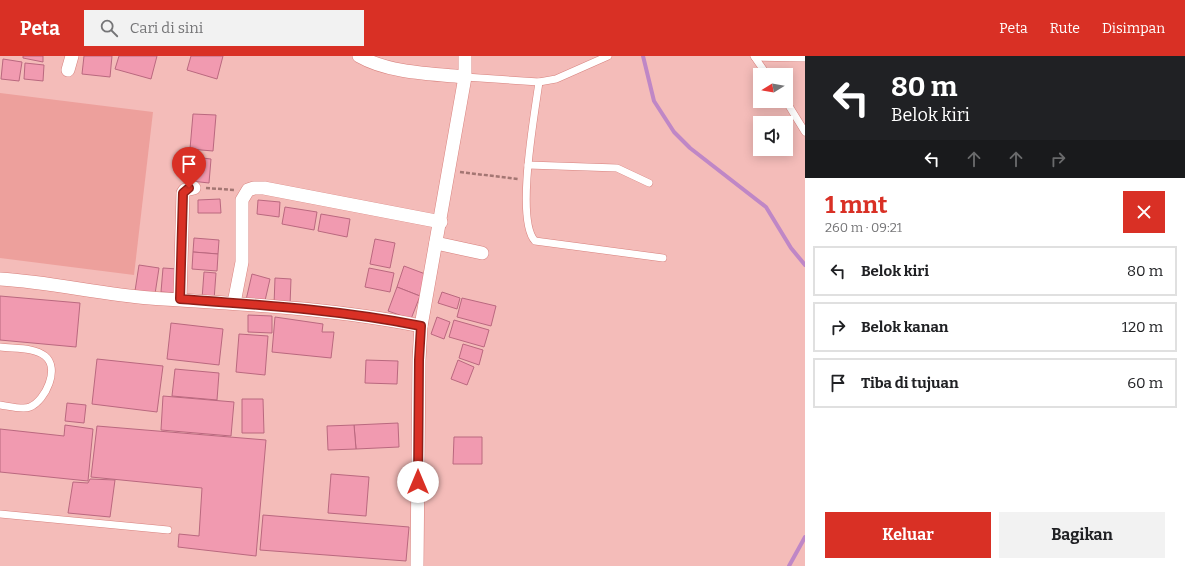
<!DOCTYPE html>
<html lang="id">
<meta charset="utf-8">
<style>
:root{--surface:#fff;--page:#f2f2f2;--text:#202124;--muted:#757577;--line:#e0e0e0;--accent:#d93025}
body{margin:0;font-family:Bitter,serif;background:var(--page);color:var(--text);height:100vh;display:flex;flex-direction:column;font-size:15px;white-space:nowrap}
*{box-sizing:border-box;margin:0}
p{font-size:13px;color:var(--muted)}
.icon{flex:none;width:22px;height:22px;fill:none;stroke:currentColor;stroke-width:2;stroke-linecap:round;stroke-linejoin:round}
.map{position:relative;flex:1;overflow:hidden}
.details{display:flex;flex-direction:column;background:var(--surface);width:380px}
.details>*{flex:none}
.guide{background:#202124;color:#fff;overflow:hidden}
.needle{width:26px;rotate:259deg}
.buttons{position:absolute;left:753px;top:12px;display:grid;gap:8px}
.buttons a{display:grid;place-items:center;width:40px;height:40px;border-radius:0px;background:var(--surface);box-shadow:0 2px 10px #0003;font-size:20px}
.pin{position:absolute;display:grid;place-items:center;width:34px;height:34px;color:#fff;margin:-41px -17px;border-radius:50% 50% 50% 0;rotate:-45deg;box-shadow:0 0 4px #0007}
.pin .icon{rotate:45deg}
.me{position:absolute;width:44px;margin:-22px;rotate:0deg;stroke-linejoin:round;filter:drop-shadow(0 0 3px #0008)}
.turn{display:flex;align-items:center;gap:14px;height:84px;padding:0 20px;font-size:18px}
.turn .icon{width:52px;height:52px;stroke-width:2.5}
.turn b{display:block;font-size:28px;line-height:34px}
.lanes{display:flex;align-items:center;height:38px;padding:0 20px;background:#0003;justify-content:center;gap:20px;direction:ltr}
.lanes .off{opacity:.35}
.round{display:grid;place-items:center;flex:none;width:42px;height:42px;border-radius:0px;background:var(--page)}
.summary{display:flex;align-items:center;justify-content:space-between;height:68px;padding:0 20px}
h1{font-size:24px;font-weight:700;line-height:30px;color:var(--accent)}
.action{display:flex;gap:8px;margin-top:auto;padding:8px 20px}
.action a{flex:1;height:46px;border-radius:0px;background:var(--accent);color:#fff;font-size:16px;font-weight:700;line-height:46px;text-align:center}
.action a+a{background:var(--page);color:var(--text)}
ul{padding:0;list-style:none}
li{display:flex;align-items:center;gap:12px;height:50px;margin:0 8px 6px;padding:0 12px;border:2px solid var(--line);border-radius:0px}
li div{flex:1}
li b{display:block;font-size:15px}
li em{font-style:normal}
header{display:flex;align-items:center;gap:24px;box-sizing:border-box;height:56px;padding:0 20px;background:var(--accent);color:#fff}
header strong{font-size:19px}
nav{display:flex;gap:22px;margin-inline-start:auto;font-size:14px}
.search{width:280px;height:36px;background:var(--page);display:flex;align-items:center;gap:10px;box-sizing:border-box;padding:0 14px;border-radius:0px;color:var(--muted);font-size:15px}
main{display:flex;flex:1;min-height:0}
.map>svg:first-child{display:block}
.green{fill:#eda09c}
.lines{fill:none;stroke-linecap:round;stroke-linejoin:round}
.stream{stroke:#bf87c6;stroke-width:4}
.building{fill:#f19ab0;stroke:#ba687f}
.lane-casing{stroke:#d7817d;stroke-width:8}
.street-casing{stroke:#d7817d;stroke-width:14}
.path{stroke:#a47673;stroke-width:2.5;stroke-dasharray:4 2;stroke-linecap:butt}
.lane{stroke:#fff;stroke-width:7}
.street{stroke:#fff;stroke-width:13}
.route-casing{stroke:#8d1f18;stroke-width:10}
.route{stroke:#d93025;stroke-width:7}
</style>
<header>
<strong>Peta</strong>
<div class="search"><svg class="icon" aria-label="search" viewBox="0 0 24 24"><circle cx="10" cy="10" r="6"/><path d="M15 15l6 6"/></svg>Cari di sini</div>
<nav><a>Peta</a><a>Rute</a><a>Disimpan</a></nav>
</header>
<main>
<div class="map">
<svg width="805" height="510" viewBox="0 0 805 510">
<rect width="100%" height="100%" fill="#f4bcb9"/>
<path class="green" d="M0,37L153,56L134,219L0,202Z"/>
<g class="lines">
<g class="stream">
<path d="M643,0L654,45L674,76L690,92L766,151L791,192L805,209"/>
<path d="M789,510L805,481"/>
</g>
</g>
<g class="building">
<path d="M23,0H43V6L23,2Z"/>
<path d="M84,0H112L110,21L82,18Z"/>
<path d="M119,0H157L151,23L115,13Z"/>
<path d="M191,0H223L217,23L187,14Z"/>
<path d="M3,3L22,6L19,25L1,23Z"/>
<path d="M25,7L44,9L43,25L24,23Z"/>
<path d="M193,58L216,59L213,95L190,93Z"/>
<path d="M194,101L211,103L209,127L191,125Z"/>
<path d="M220,143L221,157H198V144Z"/>
<path d="M258,144L280,146L279,161L257,158Z"/>
<path d="M285,151L317,156L314,174L282,168Z"/>
<path d="M321,158L350,163L347,181L318,175Z"/>
<path d="M194,182L219,184L218,198L193,196Z"/>
<path d="M375,183L395,187L390,212L370,208Z"/>
<path d="M193,196L218,198L217,215L192,213Z"/>
<path d="M139,209L159,212L155,238L135,235Z"/>
<path d="M404,210L428,219L420,240L397,231Z"/>
<path d="M163,212L178,213L176,237L161,236Z"/>
<path d="M369,212L394,217L390,236L365,231Z"/>
<path d="M204,216L216,217L214,244L202,243Z"/>
<path d="M252,218L270,223L264,249L246,244Z"/>
<path d="M275,222L291,223L290,249H274Z"/>
<path d="M397,231L420,240L411,263L388,255Z"/>
<path d="M442,236L460,242L457,253L438,247Z"/>
<path d="M0,240L80,247L76,291L0,284Z"/>
<path d="M462,242L496,250L491,270L457,261Z"/>
<path d="M248,259L272,260V277L248,276Z"/>
<path d="M275,261L323,268L322,276H334L331,302L272,296Z"/>
<path d="M437,261L450,266L444,283L431,278Z"/>
<path d="M454,264L489,274L484,291L449,281Z"/>
<path d="M171,267L223,273L219,309L167,303Z"/>
<path d="M239,278L268,280L265,319L236,316Z"/>
<path d="M463,288L483,294L479,309L459,302Z"/>
<path d="M97,303L163,310L157,356L92,348Z"/>
<path d="M366,304L398,305L397,328L365,327Z"/>
<path d="M458,304L474,311L467,329L451,323Z"/>
<path d="M175,313L219,317L217,344L172,340Z"/>
<path d="M163,340L234,346L231,380L161,374Z"/>
<path d="M242,343H263L264,377H242Z"/>
<path d="M67,347L86,349L84,367L65,365Z"/>
<path d="M398,367L399,391L356,393L354,369Z"/>
<path d="M65,369L93,373L88,425L0,416V373L64,380Z"/>
<path d="M354,369L356,393L328,394L327,370Z"/>
<path d="M97,370L266,384L256,500L178,491L179,478L199,480L202,432L91,421Z"/>
<path d="M454,381H482V408H453Z"/>
<path d="M331,418L369,421L366,460L328,457Z"/>
<path d="M90,423L115,424L110,461L68,457L73,426L88,427Z"/>
<path d="M263,459L409,471L406,505L260,494Z"/>
</g>
<g class="lines">
<defs>
<g id="lane">
<path d="M754,0L767,19"/>
<path d="M755,1L805,2"/>
<path d="M465,21L539,26L556,23L608,0"/>
<path d="M539,26C535,56 515,164 535,185L663,202"/>
<path d="M786,45L805,76"/>
<path d="M528,109L617,112L649,127"/>
<path d="M0,291C14,293 34,291 45,300C60,312 46,344 30,351C23,354 8,350 0,349"/>
<path d="M0,458L168,474"/>
</g>
<g id="street">
<path d="M359,0C388,17 432,18 465,21"/>
<path d="M68,14L72,0"/>
<path d="M436,187L482,197"/>
<path d="M0,223C50,226 100,238 150,242C241,248 332,252 421,270"/>
<path d="M180,243L183,137L185,134L194,132"/>
<path d="M234,247L242,206V144L248,134L254,132H264L441,166"/>
<path d="M417,510L419,304L421,270L465,21V0"/>
</g>
</defs>
<use href="#lane" class="lane-casing"/>
<use href="#street" class="street-casing"/>
<g class="path">
<path d="M460,116L518,123"/>
<path d="M206,132L235,134"/>
</g>
<use href="#lane" class="lane"/>
<use href="#street" class="street"/>
</g>
<g class="lines">
<defs>
<path id="route" d="M189,132L183,137L180,243C261,249 342,254 421,270L419,304L418,426"/>
</defs>
<use href="#route" class="route-casing"/>
<use href="#route" class="route"/>
</g>
</svg>
<div class="buttons">
<a><svg class="needle" viewBox="-14 -14 28 28"><path d="M0-13l5 13h-10z" fill="#e53935"/><path d="M0 13l5-13h-10z" fill="#757577"/></svg></a>
<a><svg class="icon" aria-label="sound" viewBox="0 0 24 24"><path d="M4 9h4l5-4v14l-5-4H4zM17 9q2 3 0 6"/></svg></a>
</div>
<div class="pin" style="left:189px;top:132px;background:#d93025"><svg class="icon" aria-label="arrive" viewBox="0 0 24 24"><path d="M6 21V4h12l-3 4 3 4H6"/></svg></div>
<svg class="me" style="left:418px;top:426px" viewBox="-20 -20 40 40"><circle r="19" fill="#fff"/><path d="M0-13L10 11 0 6-10 11z" fill="#d93025"/></svg>
</div>
<section class="details">
<div class="guide">
<div class="turn"><svg class="icon" aria-label="left" viewBox="0 0 24 24"><path d="M17 20v-9H6M10 6l-5 5 5 5"/></svg><div><b>80 m</b>Belok kiri</div></div>
<div class="lanes"><svg class="icon" aria-label="left" viewBox="0 0 24 24"><path d="M17 20v-9H6M10 6l-5 5 5 5"/></svg><svg class="icon off" aria-label="ahead" viewBox="0 0 24 24"><path d="M12 20V5M6 11l6-6 6 6"/></svg><svg class="icon off" aria-label="ahead" viewBox="0 0 24 24"><path d="M12 20V5M6 11l6-6 6 6"/></svg><svg class="icon off" aria-label="right" viewBox="0 0 24 24"><path d="M7 20v-9h11M14 6l5 5-5 5"/></svg></div>
</div>
<div class="summary"><div><h1>1 mnt</h1><p>260 m · 09:21</p></div><a class="round" style="background:#d93025;color:#fff"><svg class="icon" aria-label="close" viewBox="0 0 24 24"><path d="M6 6l12 12M18 6L6 18"/></svg></a></div>
<ul>
<li><svg class="icon" aria-label="left" viewBox="0 0 24 24"><path d="M17 20v-9H6M10 6l-5 5 5 5"/></svg><div><b>Belok kiri</b></div><em>80 m</em></li>
<li><svg class="icon" aria-label="right" viewBox="0 0 24 24"><path d="M7 20v-9h11M14 6l5 5-5 5"/></svg><div><b>Belok kanan</b></div><em>120 m</em></li>
<li><svg class="icon" aria-label="arrive" viewBox="0 0 24 24"><path d="M6 21V4h12l-3 4 3 4H6"/></svg><div><b>Tiba di tujuan</b></div><em>60 m</em></li>
</ul>
<div class="action"><a>Keluar</a><a>Bagikan</a></div>
</section>
</main>
